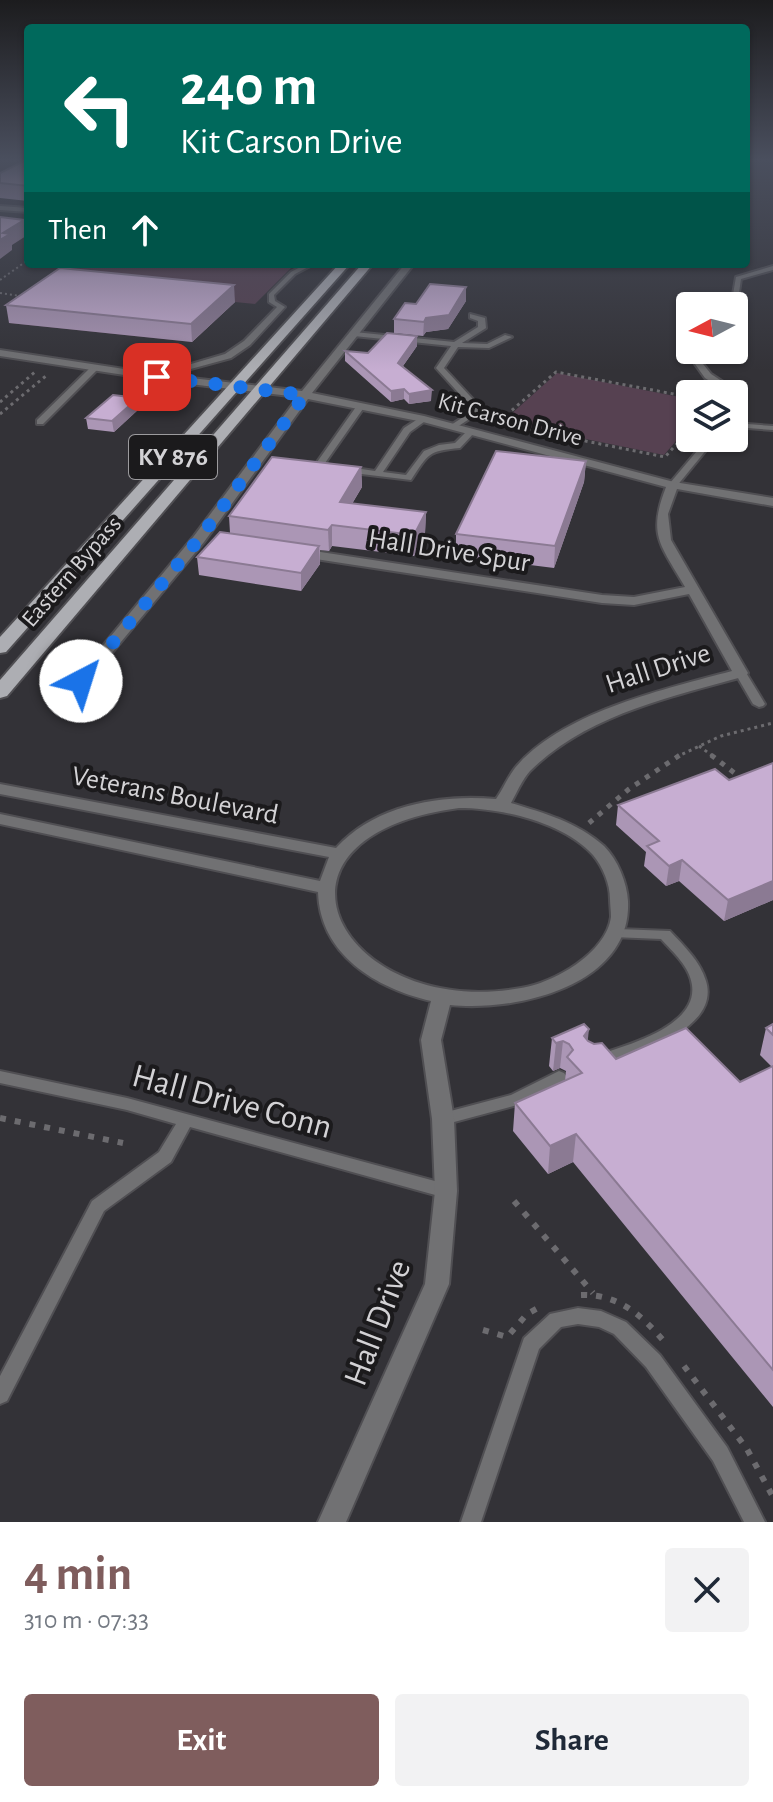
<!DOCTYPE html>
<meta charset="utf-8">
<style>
:root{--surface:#fff;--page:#f2f2f3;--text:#1f2937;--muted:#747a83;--accent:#7f5d5d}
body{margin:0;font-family:"Alegreya Sans",sans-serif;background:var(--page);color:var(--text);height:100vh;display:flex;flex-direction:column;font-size:30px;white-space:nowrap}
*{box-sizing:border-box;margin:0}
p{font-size:26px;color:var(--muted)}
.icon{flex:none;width:44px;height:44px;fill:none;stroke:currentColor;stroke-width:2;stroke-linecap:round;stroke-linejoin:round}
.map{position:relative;height:1522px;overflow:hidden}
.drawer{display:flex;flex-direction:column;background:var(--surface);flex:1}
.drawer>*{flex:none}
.banner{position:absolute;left:24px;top:24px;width:726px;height:244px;border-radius:8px;box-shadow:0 2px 6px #0004;background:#00695c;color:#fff;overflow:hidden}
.needle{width:52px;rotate:263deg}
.buttons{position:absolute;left:676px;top:292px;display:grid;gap:16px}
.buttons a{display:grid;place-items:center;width:72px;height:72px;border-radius:8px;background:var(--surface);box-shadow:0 2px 6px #0004;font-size:40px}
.pin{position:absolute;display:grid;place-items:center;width:68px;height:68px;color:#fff;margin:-34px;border-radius:16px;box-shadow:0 4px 12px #0006}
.me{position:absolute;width:88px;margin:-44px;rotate:40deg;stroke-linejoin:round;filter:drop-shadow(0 0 6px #0008)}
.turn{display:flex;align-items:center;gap:28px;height:168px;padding:0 24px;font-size:36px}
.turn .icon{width:104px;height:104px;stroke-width:2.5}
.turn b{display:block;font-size:56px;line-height:68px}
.then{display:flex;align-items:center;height:76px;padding:0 24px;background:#0003;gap:16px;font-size:30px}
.round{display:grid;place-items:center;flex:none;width:84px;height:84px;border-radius:8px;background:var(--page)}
.headline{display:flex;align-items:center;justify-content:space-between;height:136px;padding:0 24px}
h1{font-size:48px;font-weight:600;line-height:60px;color:var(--accent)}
.action{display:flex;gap:16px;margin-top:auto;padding:16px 24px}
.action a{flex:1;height:92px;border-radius:8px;background:var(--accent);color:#fff;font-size:32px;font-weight:600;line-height:92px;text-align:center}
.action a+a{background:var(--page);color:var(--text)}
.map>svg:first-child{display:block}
.green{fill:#564151}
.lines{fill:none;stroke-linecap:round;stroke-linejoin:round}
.lane-casing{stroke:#504f53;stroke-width:4}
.street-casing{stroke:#504f53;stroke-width:4}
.primary-casing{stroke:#504f53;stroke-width:4}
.path-far3{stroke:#6c6b6f;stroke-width:2;stroke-dasharray:2 3;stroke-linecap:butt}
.path-far2{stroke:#6c6b6f;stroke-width:3;stroke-dasharray:3 4;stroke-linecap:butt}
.path-far1{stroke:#6c6b6f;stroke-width:5;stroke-dasharray:5 7;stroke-linecap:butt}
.path{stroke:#6c6b6f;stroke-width:6;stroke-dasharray:6 9;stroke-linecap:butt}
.lane{fill:#717173;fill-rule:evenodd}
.street{fill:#717173;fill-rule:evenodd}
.primary{fill:#adaeb3;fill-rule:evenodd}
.wall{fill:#ab96b5}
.shaded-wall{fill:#8b7a93}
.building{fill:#c7aed2;stroke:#8b7a93;stroke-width:2}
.route{stroke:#1a73e8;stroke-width:14;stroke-dasharray:0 25.2}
.labels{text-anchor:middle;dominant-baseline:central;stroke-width:8;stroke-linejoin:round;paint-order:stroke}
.far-street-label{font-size:24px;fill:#d3d2d5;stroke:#1b1a1c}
.shield{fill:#1b1a1c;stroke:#9c9b9e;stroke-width:2}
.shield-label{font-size:26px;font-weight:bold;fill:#d3d2d5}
.street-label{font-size:28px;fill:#d3d2d5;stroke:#1b1a1c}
.near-street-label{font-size:34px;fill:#d3d2d5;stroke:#1b1a1c}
</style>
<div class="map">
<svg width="773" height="1522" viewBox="0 0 773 1522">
<rect width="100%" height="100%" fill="#333237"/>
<g class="green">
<path d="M68,264H288L287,266H293L255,304L235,302L192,342L9,323L61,286L43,283Z"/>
<path d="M557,373L690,399V425L664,455L502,422Z"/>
</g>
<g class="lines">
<defs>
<g id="lane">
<path d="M0,206L28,208V212L0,210Z"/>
<path d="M0,227L28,229V233L0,231Z"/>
<path d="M306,264H314L295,274L274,295L275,301L285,307L250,345L231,358L154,379V375L225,354L244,341L277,307L269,302V294L291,272Z"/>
<path d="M773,266V270L741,279L737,306L734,308V306H731L736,277Z"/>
<path d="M470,314L485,318L486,328L462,343L487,344L505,335L512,337L489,348L458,347L444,368L483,410L454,429L450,427L451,425L474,410L436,368L451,346L354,336L350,334L354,332L454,342L478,327V321L470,318Z"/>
<path d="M705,350H713L703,364L711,374L740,393L741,395L737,403H734V394H730L705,378L695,364Z"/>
<path d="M92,366L99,368L43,424H37V420Z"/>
<path d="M358,404L365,406L325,463L334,467L330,470L316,467L315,465Z"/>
<path d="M421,417L428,419L410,432L383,472L406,475L424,451L439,445L455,443L468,430L475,432L460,448C428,451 429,453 411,480L345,472L344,470L348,467L375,471L404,428Z"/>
<path d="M734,423L773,426V430L734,427Z"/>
<path d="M708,438H716L676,487H670V483Z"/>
<path d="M741,670L745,671L765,704L763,706L759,707L753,704L735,673Z"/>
<path d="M618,929L670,931C684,946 700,961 706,981C721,1030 633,1055 599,1066L594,1064L591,1060L594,1056C625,1046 698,1027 692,985C690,967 673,952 661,939L613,937L611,934L613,931Z"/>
<path d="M0,1071L127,1098L446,1184L452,1186L454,1191L452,1196L446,1198L190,1127L171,1162L104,1211L7,1401L0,1404V1376L92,1201L159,1152L176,1124L127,1110L0,1083Z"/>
<path d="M559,1071L564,1073L567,1077L564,1081L521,1104L443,1125L437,1123L435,1119L437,1115L443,1113L511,1095Z"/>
<path d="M578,1308L601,1311L626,1322L660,1355L727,1447L765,1522H744L713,1461L646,1367L614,1334L599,1327L578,1324L561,1327L539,1349L481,1522H461L524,1338L550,1314Z"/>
</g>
<path id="street" d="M405,264H414L312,393L424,416L674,482L773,498V506L677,489L668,514L671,540L748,673L746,676C673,696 586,715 530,771C522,780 517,792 511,803C544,813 577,822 604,846C618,860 627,883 628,901C632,986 516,1012 450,1005L441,1040L454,1119L457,1191L449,1284L346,1522H318L425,1284L435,1191L432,1119L421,1040L431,1001C376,988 320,955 318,892L0,824V814L320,881L329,857L0,794V784L336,848C375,805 440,794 496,799C503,789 508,777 515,768C562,712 665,689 732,671L689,594L634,605L602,603L296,556L295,553L301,549L602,595L634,597L685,587C661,545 647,536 666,487L423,422L308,399L204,542L86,684H76L74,681L76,678L194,536L298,397L157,380L0,356V350L157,374L302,391ZM459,808C501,808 563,822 593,855C603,867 610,884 610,899C610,904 611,911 611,917C606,953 554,983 521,988C342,1020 241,837 459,808Z"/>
<g id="primary">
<path d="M339,264H350L6,652L0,653V637Z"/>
<path d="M362,264H373L7,696L0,698V680Z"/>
</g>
</defs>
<use href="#lane" class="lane-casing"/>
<use href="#street" class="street-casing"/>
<use href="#primary" class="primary-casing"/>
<g class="path-far3">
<path d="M0,280L28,260"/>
<path d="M0,293L21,296"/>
</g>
<g class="path-far2">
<path d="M0,402L35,372"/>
<path d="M0,414L47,375"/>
<path d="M496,424L556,372L690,397"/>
<path d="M516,427L665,457L690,429"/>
<path d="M699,746L714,757"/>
<path d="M676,757L721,736L773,723"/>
</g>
<g class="path-far1">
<path d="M711,755L741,778"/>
<path d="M589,823L629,789L680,755"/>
</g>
<g class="path">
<path d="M0,1118L123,1143"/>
<path d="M514,1201L593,1293"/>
<path d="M581,1295C618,1294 640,1314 663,1340"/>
<path d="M483,1330L507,1337L527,1314L538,1308"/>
<path d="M684,1366L747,1449L773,1497"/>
</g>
<use href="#lane" class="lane"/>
<use href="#street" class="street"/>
<use href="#primary" class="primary"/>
</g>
<g class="wall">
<path d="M28,159V201L0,198V173Z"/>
<path d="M466,301L448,329L426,332L423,336L394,333V319L416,304Z"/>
<path d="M235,302L192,342L9,323L6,305Z"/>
<path d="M417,336V346L403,366L431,401L409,404L404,399L391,402L345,361V351L368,353Z"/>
<path d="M140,408L114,432L88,429L86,418Z"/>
<path d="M586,461L584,482L554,568L456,556V534Z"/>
<path d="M361,467L362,487L352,504L426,512L425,533L414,556L332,546L329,551L320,550V564L301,591L199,575L197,557L230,533L229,516Z"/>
<path d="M773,763V900L724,921L679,881L666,886L644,866L646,852L616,825L618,805L729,780Z"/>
<path d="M773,1024V1407L573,1162L548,1174L513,1131L515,1103L565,1081L566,1071L560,1068L553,1071L549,1066L552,1038L588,1042L616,1059L740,1082L772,1067L760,1055L766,1028Z"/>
</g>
<g class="shaded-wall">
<path d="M24,220L26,236L12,245V250L0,259V240L3,233Z"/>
<path d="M234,285L235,302L192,342L191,324Z"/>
<path d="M466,287V301L448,329L426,332L423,336L424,322L426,318Z"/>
<path d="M417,336V346L398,373V363Z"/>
<path d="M404,389V399L391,402V391Z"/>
<path d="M432,390L431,401L409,404V394Z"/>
<path d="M138,398L140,408L114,432L112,421Z"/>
<path d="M586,461L584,482L554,568L555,546Z"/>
<path d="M361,467L362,487L340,523V502Z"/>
<path d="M426,512L425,533L414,556V535Z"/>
<path d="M332,525V546L329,551L328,530Z"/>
<path d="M319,546L320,564L301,591V573Z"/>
<path d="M682,860L679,881L666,886L669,866Z"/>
<path d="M773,881V900L724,921L728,900Z"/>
<path d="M589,1029L586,1056L584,1036Z"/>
<path d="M563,1041L560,1068L553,1071L556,1043Z"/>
<path d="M576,1134L573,1162L548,1174L550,1146Z"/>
</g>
<g class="building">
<path d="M28,159V186L0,183V173Z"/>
<path d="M0,217L24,220L3,233L10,234L0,240Z"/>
<path d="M60,268L234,285L191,324L6,305Z"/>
<path d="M430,284L466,287L449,315L426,318L424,322L394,319L405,303L416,304Z"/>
<path d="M387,333L417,336L398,363L432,390L409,394L404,389L391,391L345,351L368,353Z"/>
<path d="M113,395L138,398L112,421L86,418Z"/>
<path d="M496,451L586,461L555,546L456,534Z"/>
<path d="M272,457L361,467L340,502L426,512L414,535L332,525L328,530L229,516Z"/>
<path d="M220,532L319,546L301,573L197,557Z"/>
<path d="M773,763V881L728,900L682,860L669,866L647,846L659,841L618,805L715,769L729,780Z"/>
<path d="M584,1024L589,1029L584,1036L588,1041L594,1044L602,1043L616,1059L686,1028L740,1082L773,1066V1370L576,1134L550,1146L515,1103L582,1073L567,1057L573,1050L569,1044L563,1041L556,1043L552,1038Z"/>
<path d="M773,1024V1035L766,1028Z"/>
</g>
<linearGradient id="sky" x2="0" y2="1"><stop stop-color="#1c1c1e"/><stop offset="0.43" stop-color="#4a4f5e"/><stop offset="1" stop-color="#4a4f5e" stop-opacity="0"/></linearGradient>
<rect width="773" height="371" fill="url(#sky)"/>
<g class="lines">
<path class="route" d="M81,681L199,539L305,395L157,377"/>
</g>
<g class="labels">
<g class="far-street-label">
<text transform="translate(510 420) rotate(15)">Kit Carson Drive</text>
<text transform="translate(72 572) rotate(-49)">Eastern Bypass</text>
</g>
<rect class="shield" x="129" y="435" width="88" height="44" rx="6"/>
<g class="shield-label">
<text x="173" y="457">KY 876</text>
</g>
<g class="street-label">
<text transform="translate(449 551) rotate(9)">Hall Drive Spur</text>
<text transform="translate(658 669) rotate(-18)">Hall Drive</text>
<text transform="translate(175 796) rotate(11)">Veterans Boulevard</text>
</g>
<g class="near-street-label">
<text transform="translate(232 1102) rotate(15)">Hall Drive Conn</text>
<text transform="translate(378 1323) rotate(-69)">Hall Drive</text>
</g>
</g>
</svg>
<div class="buttons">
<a><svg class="needle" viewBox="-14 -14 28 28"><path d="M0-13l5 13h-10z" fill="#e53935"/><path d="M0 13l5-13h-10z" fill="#747a83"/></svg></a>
<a><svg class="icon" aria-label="layers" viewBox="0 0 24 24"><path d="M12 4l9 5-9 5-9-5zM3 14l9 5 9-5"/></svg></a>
</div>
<div class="pin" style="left:157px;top:377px;background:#d93025"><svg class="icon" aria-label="arrive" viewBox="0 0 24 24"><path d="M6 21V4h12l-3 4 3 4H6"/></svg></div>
<svg class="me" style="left:81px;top:681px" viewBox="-20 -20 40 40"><circle r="19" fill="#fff"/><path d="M0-13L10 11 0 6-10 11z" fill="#1a73e8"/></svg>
<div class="banner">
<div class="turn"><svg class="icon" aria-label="left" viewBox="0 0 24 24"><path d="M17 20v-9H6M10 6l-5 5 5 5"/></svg><div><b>240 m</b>Kit Carson Drive</div></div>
<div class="then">Then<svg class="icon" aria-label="ahead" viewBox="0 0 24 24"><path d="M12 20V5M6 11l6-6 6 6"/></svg></div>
</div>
</div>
<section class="drawer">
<div class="headline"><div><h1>4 min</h1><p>310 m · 07:33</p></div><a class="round"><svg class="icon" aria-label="close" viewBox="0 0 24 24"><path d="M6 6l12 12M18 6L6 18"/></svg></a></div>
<div class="action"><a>Exit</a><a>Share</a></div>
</section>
